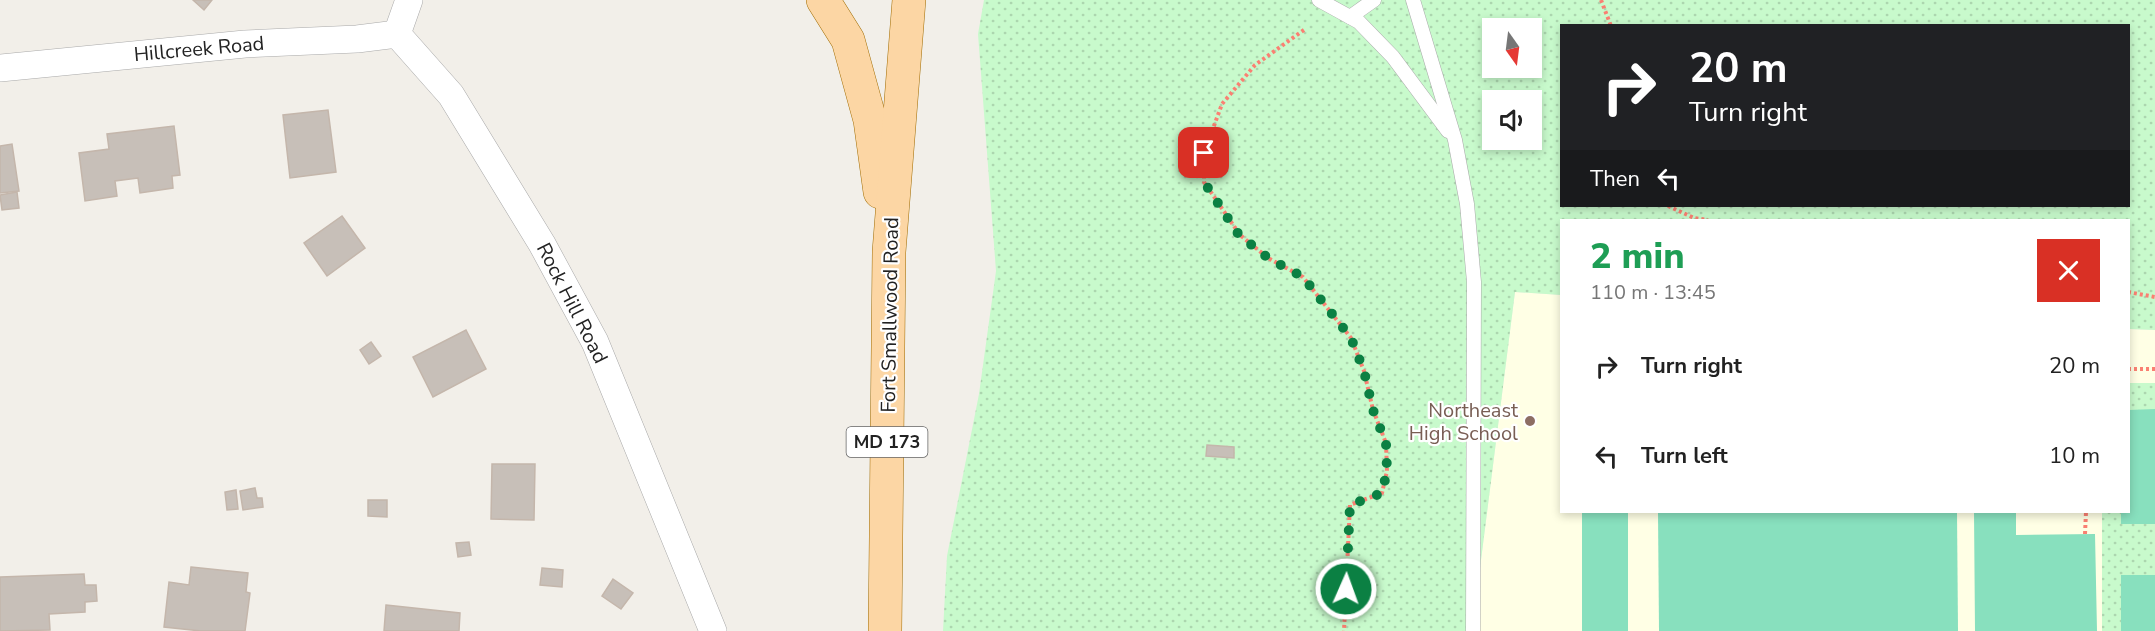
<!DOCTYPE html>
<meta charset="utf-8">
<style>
:root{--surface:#fff;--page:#f2f2f2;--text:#222;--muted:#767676}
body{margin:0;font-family:"Nunito Sans",sans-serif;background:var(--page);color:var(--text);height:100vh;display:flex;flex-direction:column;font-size:22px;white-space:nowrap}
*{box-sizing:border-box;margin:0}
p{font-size:20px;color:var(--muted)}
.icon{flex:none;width:33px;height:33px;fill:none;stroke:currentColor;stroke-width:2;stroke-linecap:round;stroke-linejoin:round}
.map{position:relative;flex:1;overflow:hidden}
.side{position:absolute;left:1560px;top:219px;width:570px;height:294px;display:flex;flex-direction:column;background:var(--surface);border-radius:0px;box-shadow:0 3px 9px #0003}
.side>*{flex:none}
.guide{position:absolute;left:1560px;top:24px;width:570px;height:183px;border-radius:0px;box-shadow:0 3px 9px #0003;background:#202124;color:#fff;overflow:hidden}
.needle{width:39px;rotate:166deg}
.controls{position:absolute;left:1482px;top:18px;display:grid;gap:12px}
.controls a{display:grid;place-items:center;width:60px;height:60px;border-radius:0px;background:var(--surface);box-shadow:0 3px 9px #0003;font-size:30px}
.pin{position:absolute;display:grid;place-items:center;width:51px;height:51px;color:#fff;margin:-26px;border-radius:12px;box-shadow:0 3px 9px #0006}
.me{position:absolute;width:66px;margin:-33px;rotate:2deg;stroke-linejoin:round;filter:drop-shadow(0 0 4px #0008)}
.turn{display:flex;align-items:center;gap:21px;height:126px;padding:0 30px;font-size:27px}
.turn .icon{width:78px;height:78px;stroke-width:2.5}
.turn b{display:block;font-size:42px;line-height:51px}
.then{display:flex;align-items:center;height:57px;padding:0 30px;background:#0003;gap:12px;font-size:22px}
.round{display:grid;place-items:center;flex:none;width:63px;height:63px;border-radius:0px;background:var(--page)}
.headline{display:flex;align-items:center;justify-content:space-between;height:102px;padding:0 30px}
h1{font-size:36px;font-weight:800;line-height:45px;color:#1e9e55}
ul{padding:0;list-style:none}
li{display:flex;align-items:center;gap:18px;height:90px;padding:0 30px}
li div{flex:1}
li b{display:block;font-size:22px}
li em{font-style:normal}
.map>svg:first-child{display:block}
.education{fill:#ffffe5}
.park{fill:url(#park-dots);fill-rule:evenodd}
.pitch{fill:#88e0be}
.building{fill:#c7bfb8;stroke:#c4b6ab;stroke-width:1.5}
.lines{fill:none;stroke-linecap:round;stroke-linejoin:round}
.service-casing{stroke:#a9a9a9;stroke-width:15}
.minor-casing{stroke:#a9a9a9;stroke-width:28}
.primary-casing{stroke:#a06b00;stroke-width:34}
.path{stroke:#fa8072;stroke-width:4;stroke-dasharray:3 3;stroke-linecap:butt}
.service{stroke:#fff;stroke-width:14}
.minor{stroke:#fff;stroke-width:27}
.primary{stroke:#fcd6a4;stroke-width:33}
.route{stroke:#0b8043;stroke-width:10;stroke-dasharray:0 18}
.education-dot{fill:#8d6e63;stroke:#fff;stroke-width:2}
.labels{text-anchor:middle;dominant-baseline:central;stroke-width:4.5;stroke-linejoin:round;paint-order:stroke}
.shield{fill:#fff;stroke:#646464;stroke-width:1.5}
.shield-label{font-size:18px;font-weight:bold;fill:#222}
.street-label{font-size:20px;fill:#222;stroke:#fff}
.education-label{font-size:20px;fill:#785e54;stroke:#fff;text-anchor:end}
</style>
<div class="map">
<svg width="2155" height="631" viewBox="0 0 2155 631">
<defs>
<pattern id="park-dots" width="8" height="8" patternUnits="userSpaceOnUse" patternTransform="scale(1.5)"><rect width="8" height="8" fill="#c8facc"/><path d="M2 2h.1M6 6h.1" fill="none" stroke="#acd6af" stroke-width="1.8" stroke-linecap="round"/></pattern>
</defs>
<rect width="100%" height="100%" fill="#f2efe9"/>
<path class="education" d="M1515,292L1561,295L1562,512H2128L2129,329L2155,330V631H1472Z"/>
<g class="park">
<path d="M984,0H2155V330L2129,329L2128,220H1562L1561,295L1515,292L1472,631H943L947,556L979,394L996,271L978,34ZM1562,26H2128V206H1562ZM1492,28H1532V68H1492ZM1492,100H1532V140H1492Z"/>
<path d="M2129,383H2155V631H2102V512H2128Z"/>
</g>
<g class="pitch">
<path d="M2155,409V524H2121V512H2128L2129,410Z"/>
<rect x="1582" y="512" width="46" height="119"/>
<path d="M1658,512H1957L1958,631H1659Z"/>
<path d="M1974,512H2016V535L2095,534L2097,631H1975Z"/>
<rect x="2121" y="575" width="34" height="56"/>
</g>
<g class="building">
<path d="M193,0H212L204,10Z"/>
<path d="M328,110L336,172L290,178L283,115Z"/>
<path d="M174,126L180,175L172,176L173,188L140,193L138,178L115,181L117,196L85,201L79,153L109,149L107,134Z"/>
<path d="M12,144L19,191L0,193V146Z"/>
<path d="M17,192L19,208L2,210L0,195Z"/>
<path d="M342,216L365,248L327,276L304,243Z"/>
<path d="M466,330L486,369L433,397L413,357Z"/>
<path d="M371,342L381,356L369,364L360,350Z"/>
<path d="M1207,445L1234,447V458L1206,456Z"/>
<path d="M492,464H535L534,520L491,519Z"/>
<path d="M255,488L257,498H262L263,507L243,510L240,491Z"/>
<path d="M236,490L238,509L227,510L225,492Z"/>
<path d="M368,500H387V517L368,516Z"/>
<path d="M469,542L471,555L458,557L456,543Z"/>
<path d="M191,567L248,573L246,592L250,593L245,631H201L164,627L169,582L189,585Z"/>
<path d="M542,568L563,570L562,587L540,585Z"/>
<path d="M84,574L85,585H96L97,601L85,602V612L49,614L50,630L0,631V577Z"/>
<path d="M613,579L633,593L621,609L602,596Z"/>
<path d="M386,605L460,613L459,631H384Z"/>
</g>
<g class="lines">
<defs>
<g id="service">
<path d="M1319,0L1359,22L1393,57L1448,131"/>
<path d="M1413,0L1455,140L1467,204L1474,282L1473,631"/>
<path d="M1350,17L1374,0"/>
</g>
<g id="minor">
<path d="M409,0L397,34L451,95L542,244L595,342L713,631"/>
<path d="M0,68L245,44L357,39L397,34"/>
</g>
<g id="primary">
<path d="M823,0L848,40L870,120L880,192"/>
<path d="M885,631L889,252L909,0"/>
</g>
</defs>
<use href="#service" class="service-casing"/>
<use href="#minor" class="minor-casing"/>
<use href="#primary" class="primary-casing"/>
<g class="path">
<path d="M1601,0L1611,26"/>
<path d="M1304,30L1255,65L1222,104L1204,153V182L1240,235L1268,258L1303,277L1351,338L1364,371L1373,410L1386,443L1387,471L1382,493L1350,505L1344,631"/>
<path d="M1668,206L1694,218L1708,220"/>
<path d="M2128,292L2155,297"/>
<path d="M2128,369H2155"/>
<path d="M2085,534L2086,512"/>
</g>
<use href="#service" class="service"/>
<use href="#minor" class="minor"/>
<use href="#primary" class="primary"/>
</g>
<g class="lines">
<path class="route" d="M1204,153V182L1239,235L1268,258L1303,277L1351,338L1364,371L1373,410L1386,443L1387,471L1382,493L1350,505L1346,589"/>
</g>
<circle class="education-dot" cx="1530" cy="421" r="6"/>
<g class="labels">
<rect class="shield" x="846.5" y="427" width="81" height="30" rx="4.5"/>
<g class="shield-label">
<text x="887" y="442">MD 173</text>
</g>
<g class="street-label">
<text transform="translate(199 49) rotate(-5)">Hillcreek Road</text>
<text transform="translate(572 303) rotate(63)">Rock Hill Road</text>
<text transform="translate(890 315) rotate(-89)">Fort Smallwood Road</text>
</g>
<g class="education-label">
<text x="1518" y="410">Northeast<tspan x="1518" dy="23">High School</tspan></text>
</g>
</g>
</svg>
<div class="controls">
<a><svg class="needle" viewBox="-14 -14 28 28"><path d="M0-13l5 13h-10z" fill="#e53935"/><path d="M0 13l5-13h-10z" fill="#767676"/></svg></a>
<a><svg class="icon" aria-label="sound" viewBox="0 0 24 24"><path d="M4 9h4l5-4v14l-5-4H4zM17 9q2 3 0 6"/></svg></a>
</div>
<div class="pin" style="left:1204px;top:153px;background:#d93025"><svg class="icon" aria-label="arrive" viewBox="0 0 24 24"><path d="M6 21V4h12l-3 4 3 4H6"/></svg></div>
<svg class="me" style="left:1346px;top:589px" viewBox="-20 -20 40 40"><circle r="17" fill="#0b8043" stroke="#fff" stroke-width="3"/><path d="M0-11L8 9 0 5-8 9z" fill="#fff"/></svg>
<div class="guide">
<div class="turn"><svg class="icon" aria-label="right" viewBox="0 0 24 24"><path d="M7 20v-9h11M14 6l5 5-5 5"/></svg><div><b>20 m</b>Turn right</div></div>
<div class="then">Then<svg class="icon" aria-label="left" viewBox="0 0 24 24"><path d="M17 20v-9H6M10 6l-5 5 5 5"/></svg></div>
</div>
<section class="side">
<div class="headline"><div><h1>2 min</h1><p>110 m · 13:45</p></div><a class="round" style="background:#d93025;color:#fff"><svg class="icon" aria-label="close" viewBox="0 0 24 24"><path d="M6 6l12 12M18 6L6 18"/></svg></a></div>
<ul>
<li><svg class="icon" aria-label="right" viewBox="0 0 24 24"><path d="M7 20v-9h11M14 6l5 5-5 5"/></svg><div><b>Turn right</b></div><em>20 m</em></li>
<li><svg class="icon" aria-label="left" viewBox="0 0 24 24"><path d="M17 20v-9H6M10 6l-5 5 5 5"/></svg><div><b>Turn left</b></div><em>10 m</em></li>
</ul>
</section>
</div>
